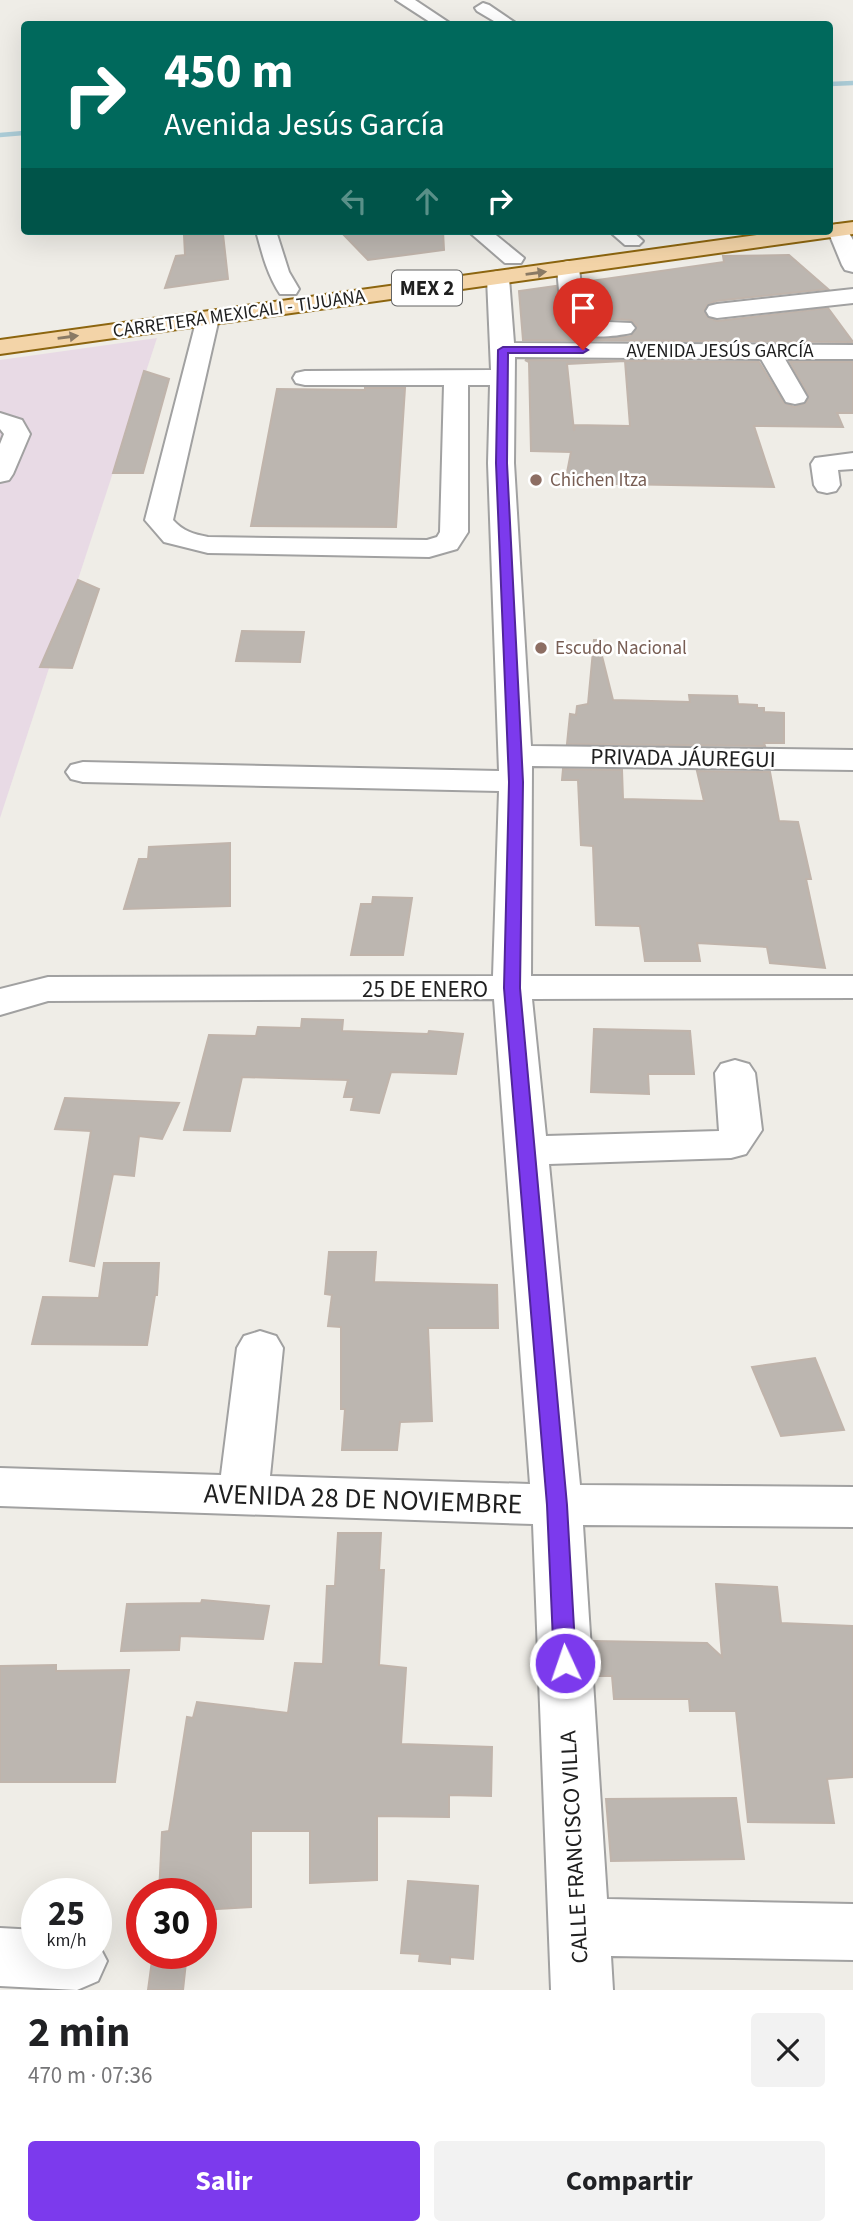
<!DOCTYPE html>
<html lang="es">
<meta charset="utf-8">
<style>
:root{--surface:#fff;--page:#f2f2f2;--text:#202124;--muted:#757577;--accent:#7c3aed}
body{margin:0;font-family:"Source Sans 3",sans-serif;background:var(--page);color:var(--text);height:100vh;display:flex;flex-direction:column;font-size:26px;white-space:nowrap}
*{box-sizing:border-box;margin:0}
p{font-size:23px;color:var(--muted)}
.icon{flex:none;width:38px;height:38px;fill:none;stroke:currentColor;stroke-width:2;stroke-linecap:round;stroke-linejoin:round}
.map{position:relative;height:1990px;overflow:hidden}
.side{display:flex;flex-direction:column;background:var(--surface);flex:1}
.side>*{flex:none}
.hud{position:absolute;left:21px;top:21px;width:812px;height:214px;border-radius:7px;box-shadow:0 7px 28px #0002;background:#00695c;color:#fff;overflow:hidden}
.speed{position:absolute;left:21px;top:1878px;display:flex;gap:14px;font-size:35px;font-weight:700;text-align:center}
.speed>*{display:grid;place-content:center;width:91px;height:91px;border-radius:50%;background:var(--surface);box-shadow:0 7px 28px #0002;line-height:1}
.speed small{font-size:18px;font-weight:400}
.speed .limit{border:10px solid #d22;background:#fff;color:#111}
.pin{position:absolute;display:grid;place-items:center;width:60px;height:60px;color:#fff;margin:-72px -30px;border-radius:50% 50% 50% 0;rotate:-45deg;box-shadow:0 0 7px #0007}
.pin .icon{rotate:45deg}
.me{position:absolute;width:77px;margin:-38px;rotate:357deg;stroke-linejoin:round;filter:drop-shadow(0 0 5px #0008)}
.turn{display:flex;align-items:center;gap:24px;height:147px;padding:0 28px;font-size:32px}
.turn .icon{width:91px;height:91px;stroke-width:2.5}
.turn b{display:block;font-size:49px;line-height:60px}
.lanes{display:flex;align-items:center;height:66px;padding:0 28px;background:#0003;justify-content:center;gap:35px;direction:ltr}
.lanes .off{opacity:.35}
.round{display:grid;place-items:center;flex:none;width:74px;height:74px;border-radius:7px;background:var(--page)}
.head{display:flex;align-items:center;justify-content:space-between;height:119px;padding:0 28px}
h1{font-size:42px;font-weight:700;line-height:52px}
.button{display:flex;gap:14px;margin-top:auto;padding:14px 28px}
.button a{flex:1;height:80px;border-radius:7px;background:var(--accent);color:#fff;font-size:28px;font-weight:700;line-height:80px;text-align:center}
.button a+a{background:var(--page);color:var(--text)}
.map>svg:first-child{display:block}
.industrial{fill:#e8dae5}
.lines{fill:none;stroke-linecap:round;stroke-linejoin:round}
.stream{stroke:#accdd8;stroke-width:4.5}
.building{fill:#bcb6b0;stroke:#c0b4ab;stroke-width:2;fill-rule:evenodd}
.minor-casing{stroke:#a1a1a1;stroke-width:4}
.major-casing{stroke:#8c650f;stroke-width:4}
.minor{fill:#fff;fill-rule:evenodd}
.major{fill:#f3d4a8;fill-rule:evenodd}
.oneway{fill:#8a7a64}
.route{fill:#7c3aed;stroke:#51269a;stroke-width:2}
.education-dot{fill:#8d6e63;stroke:#fff;stroke-width:2.5}
.labels{text-anchor:middle;dominant-baseline:central;stroke-width:5;stroke-linejoin:round;paint-order:stroke}
.far-street-label{font-size:19px;fill:#202020;stroke:#fff}
.far-education-label{font-size:19px;fill:#785e54;stroke:#fff;text-anchor:start}
.shield{fill:#fff;stroke:#636363;stroke-width:2}
.shield-label{font-size:21px;font-weight:bold;fill:#202020}
.street-label{font-size:23px;fill:#202020;stroke:#fff}
.near-street-label{font-size:28px;fill:#202020;stroke:#fff}
</style>
<div class="map">
<svg width="853" height="1990" viewBox="0 0 853 1990">
<rect width="100%" height="100%" fill="#efede7"/>
<path class="industrial" d="M157,338L0,818V360Z"/>
<g class="lines">
<g class="stream">
<path d="M830,84L853,83"/>
<path d="M0,135L24,133"/>
</g>
</g>
<g class="building">
<path d="M340,231H443L444,250L368,260Z"/>
<path d="M223,234L228,279L165,288L176,256L185,255L184,235Z"/>
<path d="M789,255L828,289L716,301L707,305L704,310L707,317L717,321L828,308L853,342L523,340L519,291L556,286L559,324L566,331L584,338H615L631,336L637,326L631,320L587,318L583,282L724,262L723,256Z"/>
<path d="M525,360L759,362L784,403L794,407L806,403L809,396L790,362H853V413H837L843,427L754,426L774,487L565,483L571,452L531,451L529,362ZM625,361L630,426L575,425L574,431L567,364Z"/>
<path d="M144,371L169,379L143,473H113Z"/>
<path d="M365,388H405L396,527L251,526L277,389L365,390Z"/>
<path d="M78,580L99,589L72,668L40,667Z"/>
<path d="M242,631L304,632L300,662L236,661Z"/>
<path d="M594,640H598L613,700L690,702L689,695L737,696L738,704L757,705V708H764V712L784,713V743H764L765,746L567,744L570,714L576,715L577,706L588,704Z"/>
<path d="M563,769L622,770L623,799L704,801L697,771L770,772L779,821L798,822L811,879H806L825,968L770,963L767,947L697,943L700,961H645L640,926L596,925L593,846L581,845L578,780H562Z"/>
<path d="M230,843V906L124,909L139,859H148L149,847Z"/>
<path d="M373,897L412,898L403,955H351L361,904H372Z"/>
<path d="M302,1019L343,1020L342,1031L428,1034L429,1031L463,1034L456,1074L391,1072L379,1113L351,1110L354,1097H344L348,1080L242,1077L230,1131L184,1130L209,1035L256,1036L258,1027L301,1028Z"/>
<path d="M594,1029L690,1031L694,1074H648L649,1094L591,1092Z"/>
<path d="M65,1098L179,1103L162,1139L139,1136L134,1176L113,1174L94,1266L70,1261L91,1131L55,1129Z"/>
<path d="M329,1252H376L374,1282L497,1285L498,1328H428L432,1421L400,1422L397,1450H342L345,1409H341V1327L328,1326L332,1295L325,1294Z"/>
<path d="M104,1263H159L157,1295H155L147,1345L32,1344L43,1297L99,1298Z"/>
<path d="M815,1358L844,1430L781,1436L752,1367Z"/>
<path d="M338,1533H381L379,1570H384L379,1665L406,1668L401,1744L492,1747L491,1796L449,1795V1817L377,1816V1880L310,1883V1831H251V1907L201,1910V1894H159L162,1832L169,1831L187,1717L193,1718L197,1702L288,1713L295,1663L323,1664L327,1586H335Z"/>
<path d="M716,1584L777,1587L781,1623L853,1626V1777L827,1779L834,1823L748,1822L736,1711H690L689,1699H614L612,1676H597L594,1641L707,1643L722,1657Z"/>
<path d="M202,1600L269,1606L263,1639L180,1636L179,1650L121,1651L127,1604L201,1603Z"/>
<path d="M56,1665V1671L129,1670L115,1782H0V1666Z"/>
<path d="M736,1798L744,1859L611,1861L606,1799Z"/>
<path d="M408,1881L478,1886L473,1959L450,1957V1964L419,1961L420,1954L401,1953Z"/>
<path d="M153,1953H187L183,1990H148Z"/>
</g>
<g class="lines">
<defs>
<g id="minor">
<path d="M396,0H415L451,24H433Z"/>
<path d="M483,3L489,5L517,24H499L477,11L475,8Z"/>
<path d="M838,224L845,226L853,240V272L845,270L842,265L828,231L831,226Z"/>
<path d="M256,231H276L289,272L299,289L296,294H280C267,274 262,253 256,231Z"/>
<path d="M468,231H491L524,258L521,263H505Z"/>
<path d="M609,231H632L643,241L639,245H625Z"/>
<path d="M568,261L576,263L579,268L585,321L631,323L635,328L631,333C613,337 574,341 562,324L557,268L560,263Z"/>
<path d="M498,271L506,273L509,278L514,343L853,345V359H785L807,397L804,402L795,404L786,402L761,359L515,357L514,463L531,746L853,750V770L532,766L531,976H853V998L532,999L546,1136L719,1131L715,1073L721,1064L735,1060L749,1064L755,1073L762,1130L746,1154L731,1158L549,1164L580,1485L853,1487V1527L583,1525L607,1899L853,1904V1960L611,1956L613,1990H551L533,1524L0,1506V1468L221,1475L237,1348L244,1336L260,1331L276,1336L283,1348L270,1476L530,1484L494,999L48,1001L0,1015V989L48,977L493,976L499,791L83,782L71,779L66,772L71,765L83,762L499,771L488,463L490,385H468V532L457,549L429,557L208,553L164,542L145,520L197,318L200,313H216L219,318L173,520C183,531 193,534 208,537L427,540L437,537L440,532L444,385H305L296,383L293,378L296,373L305,371L491,370L487,278L490,273Z"/>
<path d="M853,289V303L717,318L709,316L706,311L709,306L717,304Z"/>
<path d="M0,413L22,420L30,434L13,474L9,480L0,482V444L4,434L0,429Z"/>
<path d="M853,453V469L838,470L840,485L836,491L827,493L818,491L814,485L811,464L815,458Z"/>
<path d="M0,1928L37,1930V1953H96V1940L107,1961L98,1981L77,1990L0,1986Z"/>
</g>
<path id="major" d="M853,222V234L0,354V340L786,231H830V225Z"/>
</defs>
<use href="#minor" class="minor-casing"/>
<use href="#major" class="major-casing"/>
<use href="#minor" class="minor"/>
<use href="#major" class="major"/>
</g>
<defs><path id="oneway-solid" d="M-6-.8H1V-3.2L6.5 0L1 3.2V.8H-6Z" transform="scale(1.75)"/></defs>
<g class="oneway">
<use href="#oneway-solid" transform="translate(536 273) rotate(-8)"/>
<use href="#oneway-solid" transform="translate(68 337) rotate(-8)"/>
</g>
<path class="route" d="M503,347H583L588,350L583,353H508L507,463L523,782L520,988L567,1505L576,1663L573,1670L565,1673L557,1670L554,1663L547,1505L504,988L509,782L496,463L498,350Z"/>
<g class="education-dot">
<circle cx="536" cy="480" r="7"/>
<circle cx="541" cy="648" r="7"/>
</g>
<g class="labels">
<g class="far-street-label">
<text transform="translate(239 314) rotate(-8)">CARRETERA MEXICALI - TIJUANA</text>
<text x="720" y="351">AVENIDA JESÚS GARCÍA</text>
</g>
<g class="far-education-label">
<text x="550" y="480">Chichen Itza</text>
<text x="555" y="648">Escudo Nacional</text>
</g>
<rect class="shield" x="392" y="270.5" width="70" height="35" rx="5"/>
<g class="shield-label">
<text x="427" y="288">MEX 2</text>
</g>
<g class="street-label">
<text transform="translate(683 758) rotate(1)">PRIVADA JÁUREGUI</text>
<text x="425" y="989">25 DE ENERO</text>
<text transform="translate(574 1847) rotate(-93)">CALLE FRANCISCO VILLA</text>
</g>
<g class="near-street-label">
<text transform="translate(363 1499) rotate(2)">AVENIDA 28 DE NOVIEMBRE</text>
</g>
</g>
</svg>
<div class="speed"><div>25<small>km/h</small></div><div class="limit">30</div></div>
<div class="pin" style="left:583px;top:350px;background:#d93025"><svg class="icon" aria-label="arrive" viewBox="0 0 24 24"><path d="M6 21V4h12l-3 4 3 4H6"/></svg></div>
<svg class="me" style="left:565px;top:1663px" viewBox="-20 -20 40 40"><circle r="17" fill="#7c3aed" stroke="#fff" stroke-width="3"/><path d="M0-11L8 9 0 5-8 9z" fill="#fff"/></svg>
<div class="hud">
<div class="turn"><svg class="icon" aria-label="right" viewBox="0 0 24 24"><path d="M7 20v-9h11M14 6l5 5-5 5"/></svg><div><b>450 m</b>Avenida Jesús García</div></div>
<div class="lanes"><svg class="icon off" aria-label="left" viewBox="0 0 24 24"><path d="M17 20v-9H6M10 6l-5 5 5 5"/></svg><svg class="icon off" aria-label="ahead" viewBox="0 0 24 24"><path d="M12 20V5M6 11l6-6 6 6"/></svg><svg class="icon" aria-label="right" viewBox="0 0 24 24"><path d="M7 20v-9h11M14 6l5 5-5 5"/></svg></div>
</div>
</div>
<section class="side">
<div class="head"><div><h1>2 min</h1><p>470 m · 07:36</p></div><a class="round"><svg class="icon" aria-label="close" viewBox="0 0 24 24"><path d="M6 6l12 12M18 6L6 18"/></svg></a></div>
<div class="button"><a>Salir</a><a>Compartir</a></div>
</section>
